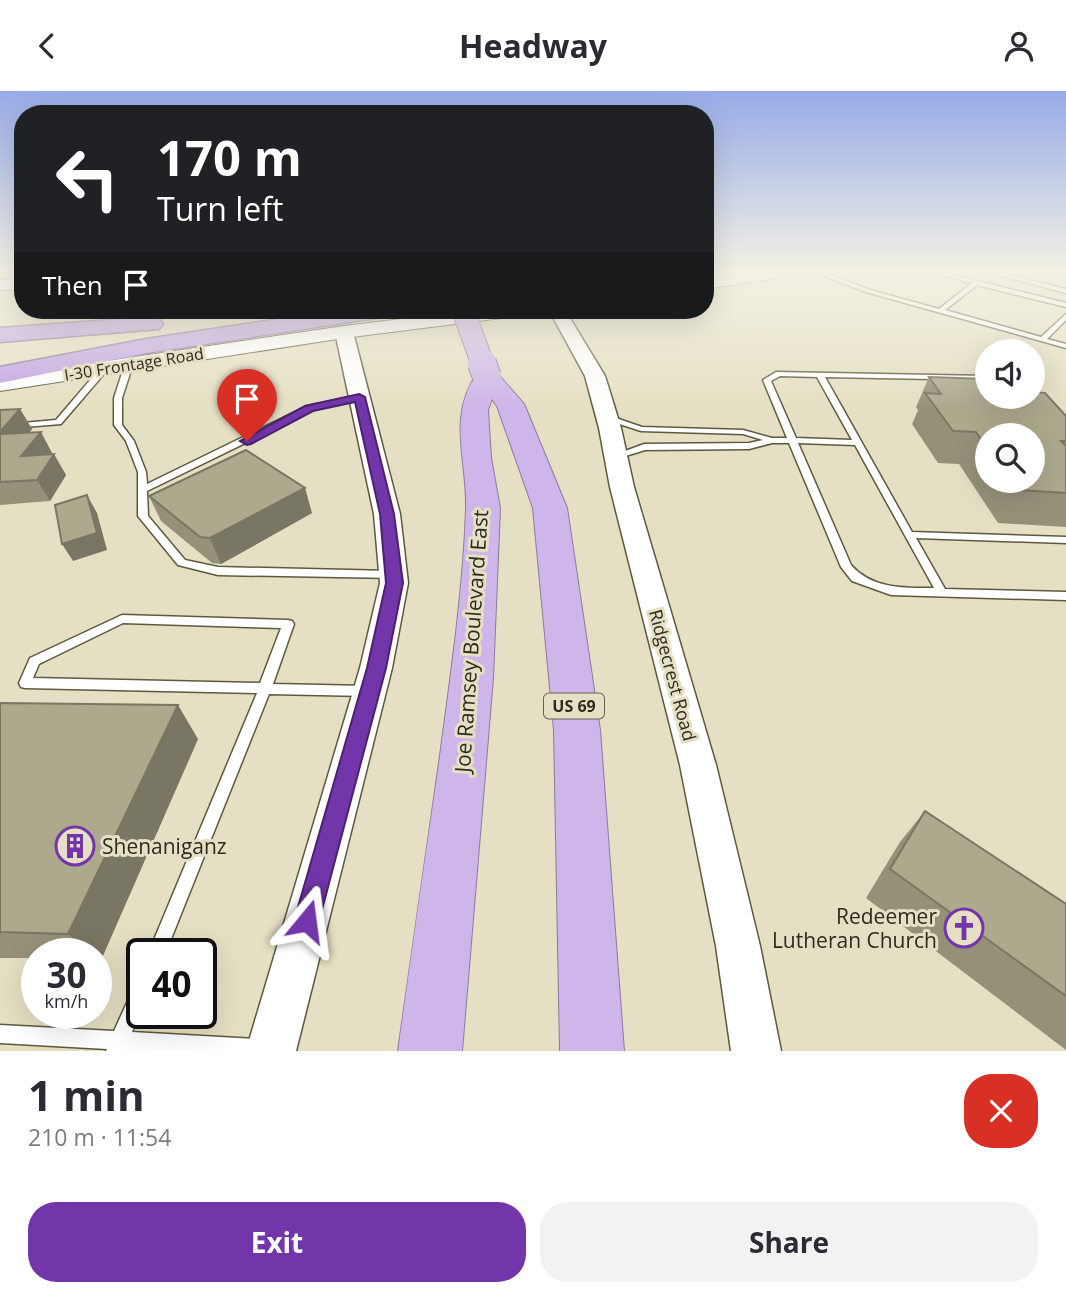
<!DOCTYPE html>
<meta charset="utf-8">
<style>
:root{--surface:#fff;--page:#f2f2f3;--text:#2b2b33;--muted:#7c7c81;--accent:#7335aa}
body{margin:0;font-family:"Open Sans",sans-serif;background:var(--page);color:var(--text);height:100vh;display:flex;flex-direction:column;font-size:26px;white-space:nowrap}
*{box-sizing:border-box;margin:0}
p{font-size:23px;color:var(--muted)}
.icon{flex:none;width:38px;height:38px;fill:none;stroke:currentColor;stroke-width:2;stroke-linecap:round;stroke-linejoin:round}
.map{position:relative;height:960px;overflow:hidden}
.panel{display:flex;flex-direction:column;background:var(--surface);flex:1}
.panel>*{flex:none}
.banner{position:absolute;left:14px;top:14px;width:700px;height:214px;border-radius:28px;box-shadow:0 7px 28px #0002;background:#202124;color:#fff;overflow:hidden}
.fabs{position:absolute;left:975px;top:248px;display:grid;gap:14px}
.fabs a{display:grid;place-items:center;width:70px;height:70px;border-radius:50%;background:var(--surface);box-shadow:0 7px 28px #0002;font-size:35px}
.speed{position:absolute;left:21px;top:847px;display:flex;gap:14px;font-size:35px;font-weight:700;text-align:center}
.speed>*{display:grid;place-content:center;width:91px;height:91px;border-radius:50%;background:var(--surface);box-shadow:0 7px 28px #0002;line-height:1}
.speed small{font-size:18px;font-weight:400}
.speed .limit{border:4px solid #111;border-radius:10px;background:#fff;color:#111}
.pin{position:absolute;display:grid;place-items:center;width:60px;height:60px;color:#fff;margin:-72px -30px;border-radius:50% 50% 50% 0;rotate:-45deg;box-shadow:0 0 7px #0007}
.pin .icon{rotate:45deg}
.me{position:absolute;width:77px;margin:-38px;rotate:16deg;stroke-linejoin:round;filter:drop-shadow(0 0 5px #0008)}
.turn{display:flex;align-items:center;gap:24px;height:147px;padding:0 28px;font-size:32px}
.turn .icon{width:91px;height:91px;stroke-width:2.5}
.turn b{display:block;font-size:49px;line-height:60px}
.then{display:flex;align-items:center;height:66px;padding:0 28px;background:#0003;gap:14px;font-size:26px}
.round{display:grid;place-items:center;flex:none;width:74px;height:74px;border-radius:28px;background:var(--page)}
.head{display:flex;align-items:center;justify-content:space-between;height:119px;padding:0 28px}
h1{font-size:42px;font-weight:700;line-height:52px}
.cta{display:flex;gap:14px;margin-top:auto;padding:14px 28px}
.cta a{flex:1;height:80px;border-radius:28px;background:var(--accent);color:#fff;font-size:28px;font-weight:700;line-height:80px;text-align:center}
.cta a+a{background:var(--page);color:var(--text)}
header{display:flex;justify-content:space-between;align-items:center;height:91px;padding:0 28px;background:var(--surface);font-size:32px;font-weight:700}
.map>svg:first-child{display:block}
.lines{fill:none;stroke-linecap:round;stroke-linejoin:round}
.service-casing{stroke:#5d593f;stroke-width:3}
.tertiary-casing{stroke:#5d593f;stroke-width:3}
.secondary-casing{stroke:#5d593f;stroke-width:2}
.trunk-casing{stroke:#8d7aa0;stroke-width:2}
.motorway-casing{stroke:#8d7aa0;stroke-width:3}
.service{fill:#fff;fill-rule:evenodd}
.tertiary{fill:#fff;fill-rule:evenodd}
.secondary{fill:#fff;fill-rule:evenodd}
.trunk{fill:#ceb6ea;fill-rule:evenodd}
.motorway{fill:#c1a4e5;fill-rule:evenodd}
.trunk-bridge-far1-casing{stroke:#8d7aa0;stroke-width:24;stroke-linecap:butt}
.trunk-bridge-casing{stroke:#8d7aa0;stroke-width:30;stroke-linecap:butt}
.trunk-bridge-far1{stroke:#ceb6ea;stroke-width:22}
.trunk-bridge{stroke:#ceb6ea;stroke-width:28}
.wall{fill:#959179;fill-rule:evenodd}
.shaded-wall{fill:#797663}
.building{fill:#ada98d;stroke:#797663;stroke-width:2}
.route{fill:#7335aa;stroke:#4b226e;stroke-width:2}
.labels{text-anchor:middle;dominant-baseline:central;stroke-width:6;stroke-linejoin:round;paint-order:stroke}
.far-street-label{font-size:16px;fill:#2d2b20;stroke:#e5e0c3}
.shield{fill:#e5e0c3;stroke:#646151;stroke-width:2}
.shield-label{font-size:16px;font-weight:bold;fill:#2d2b20}
.street-label{font-size:18px;fill:#2d2b20;stroke:#e5e0c3}
.near-street-label{font-size:21px;fill:#2d2b20;stroke:#e5e0c3}
.near-poi-label{font-size:21px;fill:#2d2b20;stroke:#e5e0c3;text-anchor:start}
</style>
<header><svg class="icon" aria-label="back" viewBox="0 0 24 24"><path d="M15 5l-7 7 7 7"/></svg>Headway<svg class="icon" aria-label="person" viewBox="0 0 24 24"><circle cx="12" cy="8" r="4"/><path d="M4 21q1-7 8-7t8 7"/></svg></header>
<div class="map">
<svg width="1066" height="960" viewBox="0 0 1066 960">
<rect width="100%" height="100%" fill="#e5e0c3"/>
<g class="lines">
<defs>
<g id="service">
<path d="M817,182H826L870,199L939,218L972,192L934,182H945L1066,212V216L977,194L945,219L1041,246L1066,223V229L1047,248L1066,253V257L866,201Z"/>
<path d="M991,182H1002L1066,198V202Z"/>
<path d="M129,271L133,273L122,307V334L134,350L146,381L147,393L307,315L362,304V308L313,319L147,400L148,425L185,469L218,476L391,480L395,481L396,484L395,487L218,484L178,474L138,425V381L126,350L114,334V307L125,273Z"/>
<path d="M102,275L109,277L61,333L0,338V334L56,329Z"/>
<path d="M776,281L987,285V289L825,286L912,441L1066,446V452L916,447L945,498L1066,501V509L891,504L852,490L841,476L789,352H772L749,358L645,359L616,368L612,365L644,353L749,352L763,349L743,343L641,340L604,328L603,326L607,324L642,336L743,339L772,347H787L763,289ZM780,285L817,286L852,349L796,347L771,290ZM798,352L855,354L934,497C904,497 872,498 851,474Z"/>
<path d="M122,524L288,529L292,530L294,533L273,593L367,595L371,596L373,600L371,604L367,605L269,603L165,863H148L257,602L25,597L21,596L19,592L30,567ZM123,532L281,537L260,592L33,587L39,573Z"/>
<path d="M142,889V919L132,941L258,948L265,950L267,957L266,960H106L107,958L0,952V934L114,940L136,892Z"/>
</g>
<g id="tertiary">
<path d="M549,219H565L605,285L621,337L634,396L716,674L760,855L781,960H731L716,855L680,674L610,396L599,337L585,285Z"/>
<path d="M344,236L353,241L400,423L408,492L392,577L296,960H246L360,577L380,492L374,423L335,241Z"/>
</g>
<g id="secondary">
<path d="M742,182H786L778,187L705,198V188Z"/>
<path d="M23,188V198L0,199V189Z"/>
<path d="M475,219H527L518,225L344,247L0,300V286L344,235Z"/>
</g>
<path id="trunk" d="M487,278L496,281L524,313L567,417L600,639L624,960H560L554,639L533,417L497,315L492,308L488,319L491,367L500,417L493,587L462,960H398C411,864 425,768 439,672C450,589 463,503 466,419C468,370 446,326 478,281Z"/>
<g id="motorway">
<path d="M339,219H394L391,224L383,226L146,262L0,292V276L146,248Z"/>
<path d="M151,226L159,228L163,233L159,238L0,251V237Z"/>
</g>
</defs>
<use href="#service" class="service-casing"/>
<use href="#tertiary" class="tertiary-casing"/>
<use href="#secondary" class="secondary-casing"/>
<use href="#trunk" class="trunk-casing"/>
<use href="#motorway" class="motorway-casing"/>
<use href="#service" class="service"/>
<use href="#tertiary" class="tertiary"/>
<use href="#secondary" class="secondary"/>
<use href="#trunk" class="trunk"/>
<use href="#motorway" class="motorway"/>
<defs>
<path id="trunk-bridge-far1" d="M463,219L483,274"/>
<path id="trunk-bridge" d="M482,272L487,286"/>
</defs>
<use href="#trunk-bridge-far1" class="trunk-bridge-far1-casing"/>
<use href="#trunk-bridge" class="trunk-bridge-casing"/>
<use href="#trunk-bridge-far1" class="trunk-bridge-far1"/>
<use href="#trunk-bridge" class="trunk-bridge"/>
</g>
<g class="wall">
<path d="M929,286L987,306L1066,325V436L998,432L959,373L938,372L912,333L918,319L916,316ZM987,345L1032,390H987Z"/>
<path d="M20,318L32,338L29,342L52,362V363L66,384L50,410L0,414V319Z"/>
<path d="M149,405L312,422L221,473L212,472L161,430Z"/>
<path d="M0,612L198,648L101,869H96V863H37V867H0Z"/>
<path d="M925,720L1066,813V959L866,807L900,751Z"/>
</g>
<g class="shaded-wall">
<path d="M20,318L32,338L11,365L0,347V341Z"/>
<path d="M41,341L52,362L34,387L21,365Z"/>
<path d="M54,363L66,384L50,410L37,389Z"/>
<path d="M305,397L312,422L221,473L210,447Z"/>
<path d="M87,404L97,422L107,459L73,470L62,453Z"/>
<path d="M178,614L198,648L101,869L96,865V863H93L68,843Z"/>
</g>
<g class="building">
<path d="M929,286L987,288V306H1032V301L1045,302L1066,325V350H1061L1066,355V402L1018,399L1011,390H1032V345H987V357L976,341L953,340L925,302L941,303Z"/>
<path d="M20,318L0,341V319Z"/>
<path d="M41,341L21,365L54,363L37,389L0,391V343Z"/>
<path d="M246,359L305,397L210,447L200,446L149,405Z"/>
<path d="M87,404L97,442L62,453L55,414Z"/>
<path d="M0,612L178,614L68,843L0,841Z"/>
<path d="M925,720L1066,813V905L890,778Z"/>
</g>
<linearGradient id="sky" x2="0" y2="1"><stop stop-color="#97abe8"/><stop offset="0.57" stop-color="#f3f1e4"/><stop offset="1" stop-color="#f3f1e4" stop-opacity="0"/></linearGradient>
<rect width="1066" height="317" fill="url(#sky)"/>
<path class="route" d="M359,303L365,306L394,423L403,492L386,577L319,830L316,838L307,842L298,838L294,830L367,577L386,492L380,423L355,311L313,320L251,353L247,354L240,350L305,315Z"/>
<defs>
<symbol id="building-ring" viewBox="-11 -11 22 22"><circle r="9.5" fill="#e5e0c3" stroke="#7335aa" stroke-width="1.5"/><path d="M-4-6H4V6H1V3H-1V6H-4ZM-2.5-4.3h1.7v1.8h-1.7ZM.8-4.3h1.7v1.8H.8ZM-2.5-1h1.7V.8h-1.7ZM.8-1h1.7V.8H.8Z" fill="#7335aa"/></symbol>
<symbol id="church-ring" viewBox="-11 -11 22 22"><circle r="9.5" fill="#e5e0c3" stroke="#7335aa" stroke-width="1.5"/><path d="M-1.2-6h2.4v3.5h3.3v2.4h-3.3V6h-2.4V-.1h-3.3v-2.4h3.3Z" fill="#7335aa"/></symbol>
</defs>
<g fill-rule="evenodd">
<use href="#building-ring" x="53" y="733" width="44" height="44"/>
<use href="#church-ring" x="942" y="815" width="44" height="44"/>
</g>
<g class="labels">
<g class="far-street-label">
<text transform="translate(134 273) rotate(-9)">I-30 Frontage Road</text>
</g>
<rect class="shield" x="544" y="602.5" width="60" height="25" rx="5"/>
<g class="shield-label">
<text x="574" y="615">US 69</text>
</g>
<g class="street-label">
<text transform="translate(673 584) rotate(75)">Ridgecrest Road</text>
</g>
<g class="near-street-label">
<text transform="translate(471 550) rotate(-86)">Joe Ramsey Boulevard East</text>
</g>
<g class="near-poi-label">
<text x="102" y="755">Shenaniganz</text>
<text x="937" y="825" text-anchor="end">Redeemer<tspan x="937" dy="24">Lutheran Church</tspan></text>
</g>
</g>
</svg>
<div class="fabs">
<a><svg class="icon" aria-label="sound" viewBox="0 0 24 24"><path d="M4 9h4l5-4v14l-5-4H4zM17 9q2 3 0 6"/></svg></a>
<a><svg class="icon" aria-label="search" viewBox="0 0 24 24"><circle cx="10" cy="10" r="6"/><path d="M15 15l6 6"/></svg></a>
</div>
<div class="speed"><div>30<small>km/h</small></div><div class="limit">40</div></div>
<div class="pin" style="left:247px;top:350px;background:#d93025"><svg class="icon" aria-label="arrive" viewBox="0 0 24 24"><path d="M6 21V4h12l-3 4 3 4H6"/></svg></div>
<svg class="me" style="left:307px;top:830px" viewBox="-20 -20 40 40"><path d="M0-17L14 15 0 8-14 15z" fill="#7335aa" stroke="#fff" stroke-width="4"/></svg>
<div class="banner">
<div class="turn"><svg class="icon" aria-label="left" viewBox="0 0 24 24"><path d="M17 20v-9H6M10 6l-5 5 5 5"/></svg><div><b>170 m</b>Turn left</div></div>
<div class="then">Then<svg class="icon" aria-label="arrive" viewBox="0 0 24 24"><path d="M6 21V4h12l-3 4 3 4H6"/></svg></div>
</div>
</div>
<section class="panel">
<div class="head"><div><h1>1 min</h1><p>210 m · 11:54</p></div><a class="round" style="background:#d93025;color:#fff"><svg class="icon" aria-label="close" viewBox="0 0 24 24"><path d="M6 6l12 12M18 6L6 18"/></svg></a></div>
<div class="cta"><a>Exit</a><a>Share</a></div>
</section>
